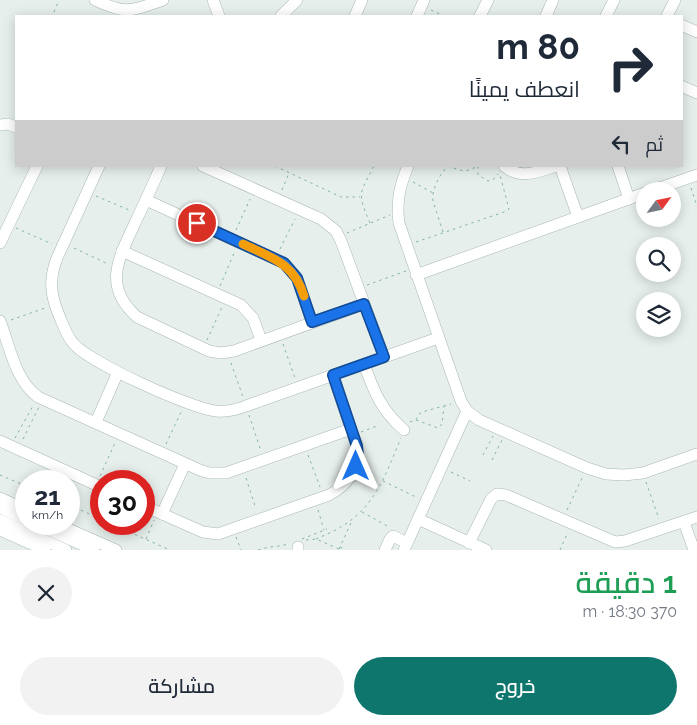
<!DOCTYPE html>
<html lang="ar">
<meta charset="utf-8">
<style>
:root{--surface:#fff;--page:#f2f2f3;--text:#1f2937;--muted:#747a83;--accent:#0f766e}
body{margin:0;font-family:Raleway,Cairo,sans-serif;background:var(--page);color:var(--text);direction:rtl;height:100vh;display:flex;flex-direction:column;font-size:19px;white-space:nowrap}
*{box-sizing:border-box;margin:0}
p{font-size:16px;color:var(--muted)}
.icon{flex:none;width:28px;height:28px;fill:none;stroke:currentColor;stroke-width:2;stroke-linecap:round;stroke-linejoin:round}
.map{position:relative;height:550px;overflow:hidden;direction:ltr}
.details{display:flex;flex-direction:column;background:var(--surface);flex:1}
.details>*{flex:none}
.hud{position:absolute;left:15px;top:15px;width:668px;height:152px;border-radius:0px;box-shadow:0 2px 12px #0003;direction:rtl;background:#fff;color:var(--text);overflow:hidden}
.needle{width:32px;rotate:57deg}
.controls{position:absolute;left:636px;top:182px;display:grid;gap:10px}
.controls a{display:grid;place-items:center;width:45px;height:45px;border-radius:50%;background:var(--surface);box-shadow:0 2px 12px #0003;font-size:25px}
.speed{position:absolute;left:15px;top:470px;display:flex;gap:10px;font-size:25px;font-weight:700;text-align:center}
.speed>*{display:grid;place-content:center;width:65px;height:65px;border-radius:50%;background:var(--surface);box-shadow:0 2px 12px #0003;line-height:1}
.speed small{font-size:12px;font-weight:400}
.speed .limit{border:8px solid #d22;background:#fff;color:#111}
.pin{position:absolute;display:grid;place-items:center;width:42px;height:42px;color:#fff;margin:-21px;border:2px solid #fff;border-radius:50%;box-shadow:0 1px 5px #0007}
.me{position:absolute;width:55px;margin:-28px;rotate:0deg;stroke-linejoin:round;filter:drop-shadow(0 0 4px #0008)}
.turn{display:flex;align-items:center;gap:18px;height:105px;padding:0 20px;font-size:22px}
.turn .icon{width:65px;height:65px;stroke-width:2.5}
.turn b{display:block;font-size:35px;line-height:42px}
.then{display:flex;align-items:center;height:48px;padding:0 20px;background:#0003;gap:10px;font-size:19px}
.round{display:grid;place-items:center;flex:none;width:52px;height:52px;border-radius:26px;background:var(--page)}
.summary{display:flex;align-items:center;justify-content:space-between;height:85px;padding:0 20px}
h1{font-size:30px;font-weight:600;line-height:38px;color:#1e9e55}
.cta{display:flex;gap:10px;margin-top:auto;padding:10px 20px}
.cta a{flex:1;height:58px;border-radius:30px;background:var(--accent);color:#fff;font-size:20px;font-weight:600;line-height:58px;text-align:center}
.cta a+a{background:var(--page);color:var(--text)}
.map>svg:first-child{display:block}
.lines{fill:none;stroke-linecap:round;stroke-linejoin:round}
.minor-casing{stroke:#a8b8b2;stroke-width:12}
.path{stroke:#86b3a5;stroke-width:1;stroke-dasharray:2.5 4;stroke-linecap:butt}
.minor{stroke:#fff;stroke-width:11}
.route-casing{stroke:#114b97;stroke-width:12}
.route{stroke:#1a73e8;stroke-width:9}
.slow{stroke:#f59e0b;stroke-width:9}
</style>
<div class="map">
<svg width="697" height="550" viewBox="0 0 697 550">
<rect width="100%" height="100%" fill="#e6efeb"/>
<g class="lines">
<defs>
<g id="minor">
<path d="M95,0C127,15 131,11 163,0"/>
<path d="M213,0L219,16"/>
<path d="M281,16L297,0"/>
<path d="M355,16L362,0"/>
<path d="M417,16L424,0"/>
<path d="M480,16L488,0"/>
<path d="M546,16L553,0"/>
<path d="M606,16L614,0"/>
<path d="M667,16L675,0"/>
<path d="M681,25L697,32"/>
<path d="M681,86L697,93"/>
<path d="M0,125L8,124L16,127"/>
<path d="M99,166L57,258C48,281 51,298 61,320C64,328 67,336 73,343C88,362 192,409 216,411C227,412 236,410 246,406L438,338"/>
<path d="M161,166C153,185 144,204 135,223C119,258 102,286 137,317L209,351L221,353L234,351L364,304"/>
<path d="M203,166L321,219L336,231L341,241L384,357"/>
<path d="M408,166C400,185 396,202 399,223L461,401L467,411L479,420L587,468L606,474L624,475L643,473L697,454"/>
<path d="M504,166C521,180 537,172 556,166"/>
<path d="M560,166L578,217"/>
<path d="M618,166L629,199"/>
<path d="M651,191L697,175"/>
<path d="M146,200L284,263L297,278L312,322"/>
<path d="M0,243L37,166"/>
<path d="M122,251L241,305L253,318L261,340"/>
<path d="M416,275L645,193"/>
<path d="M0,321C10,347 15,380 38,397L202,471L210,473H226L351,429"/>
<path d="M364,364C374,392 381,410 404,430"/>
<path d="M96,422L118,372"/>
<path d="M0,441L101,487"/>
<path d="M0,498L26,510"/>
<path d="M144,506L203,532L218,534L329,495C348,485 359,469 357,447L333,375"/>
<path d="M0,508L26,520"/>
<path d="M162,514L185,464"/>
<path d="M418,519L486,550"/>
<path d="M0,520L66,550"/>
<path d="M684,522L694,550"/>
<path d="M35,524L94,550"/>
<path d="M57,524L116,550"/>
<path d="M0,530L45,550"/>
<path d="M469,543L491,499L497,494L506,495L615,542L625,541L697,517"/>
<path d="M298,547V550"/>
<path d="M385,550L390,539L393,536L407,543"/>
<path d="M404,550L467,411"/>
</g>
</defs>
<use href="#minor" class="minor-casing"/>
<g class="path">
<path d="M431,10L444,16"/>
<path d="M54,12L59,0"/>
<path d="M275,166L341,197H360"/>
<path d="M478,166V175L488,181L493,180L498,174"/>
<path d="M413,182L433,193"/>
<path d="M691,188L697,206"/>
<path d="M282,190L289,173"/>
<path d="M96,196L129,210"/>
<path d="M370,223C357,192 359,195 374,166"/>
<path d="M16,228L52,244"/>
<path d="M236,230L250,199"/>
<path d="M443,232L433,201C431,191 440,173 448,166C459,170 466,174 477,166"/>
<path d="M347,233L390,215"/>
<path d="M416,242L507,211L509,209L500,175"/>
<path d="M74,248L108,264"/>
<path d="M280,249L295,219"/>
<path d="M367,285L406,271"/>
<path d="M220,286L235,251"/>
<path d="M11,320L45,308"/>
<path d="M207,340L222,307"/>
<path d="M283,344L295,378"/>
<path d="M231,363L243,397"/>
<path d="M249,415L261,451"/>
<path d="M416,420L419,414L422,412L451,404"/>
<path d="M410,422L416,420L438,428L442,424L444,406"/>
<path d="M361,432L377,426"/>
<path d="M15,438L34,404"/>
<path d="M23,439L39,407"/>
<path d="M166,444L181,412"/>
<path d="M308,455L320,487"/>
<path d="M483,455L493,436"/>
<path d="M492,460L502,440"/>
<path d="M451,472L470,481"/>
<path d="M0,475L26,486"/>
<path d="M100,476L115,443"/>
<path d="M246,478L256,509"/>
<path d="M383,481L418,498"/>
<path d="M646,482L659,519"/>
<path d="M69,501L75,487"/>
<path d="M69,505L101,519"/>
<path d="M318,510L324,530"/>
<path d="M567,510L582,478"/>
<path d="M362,512L389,527"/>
<path d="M111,524L170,550"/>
<path d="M236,537L241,550"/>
<path d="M146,539L154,520"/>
<path d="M302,539L327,529"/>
<path d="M316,539C325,535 335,531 344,525C376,505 387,471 401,438"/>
<path d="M306,540L316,539L339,549"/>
<path d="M340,547L346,550"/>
<path d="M339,549L352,521"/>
<path d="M258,550C269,546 278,547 288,544"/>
<path d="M560,550L568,532"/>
</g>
<use href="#minor" class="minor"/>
</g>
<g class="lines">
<defs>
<path id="route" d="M197,223L284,263L297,278L312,322L364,304L384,357L333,375L357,446L358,456L356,466"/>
</defs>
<use href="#route" class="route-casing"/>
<use href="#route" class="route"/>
<path class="slow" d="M243,244C272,258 294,263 304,296"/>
</g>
</svg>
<div class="controls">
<a><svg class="needle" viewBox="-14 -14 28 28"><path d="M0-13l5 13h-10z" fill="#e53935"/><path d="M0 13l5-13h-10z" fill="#747a83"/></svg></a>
<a><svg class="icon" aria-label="search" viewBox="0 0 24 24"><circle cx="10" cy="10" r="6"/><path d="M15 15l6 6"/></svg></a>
<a><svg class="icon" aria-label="layers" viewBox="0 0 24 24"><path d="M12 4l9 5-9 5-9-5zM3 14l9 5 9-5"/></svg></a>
</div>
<div class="speed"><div>21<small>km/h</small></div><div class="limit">30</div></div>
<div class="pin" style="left:197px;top:223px;background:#d93025"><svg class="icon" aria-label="arrive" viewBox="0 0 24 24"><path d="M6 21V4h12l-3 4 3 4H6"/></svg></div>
<svg class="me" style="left:356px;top:466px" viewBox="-20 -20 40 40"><path d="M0-17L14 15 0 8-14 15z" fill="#1a73e8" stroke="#fff" stroke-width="4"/></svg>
<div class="hud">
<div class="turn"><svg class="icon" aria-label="right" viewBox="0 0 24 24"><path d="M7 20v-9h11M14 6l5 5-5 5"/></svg><div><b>80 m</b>انعطف يمينًا</div></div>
<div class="then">ثم<svg class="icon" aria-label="left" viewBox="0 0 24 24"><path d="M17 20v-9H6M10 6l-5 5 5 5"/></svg></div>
</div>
</div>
<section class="details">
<div class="summary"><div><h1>1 دقيقة</h1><p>370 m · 18:30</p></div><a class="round"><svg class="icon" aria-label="close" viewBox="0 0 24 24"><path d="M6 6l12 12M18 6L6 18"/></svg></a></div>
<div class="cta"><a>خروج</a><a>مشاركة</a></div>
</section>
